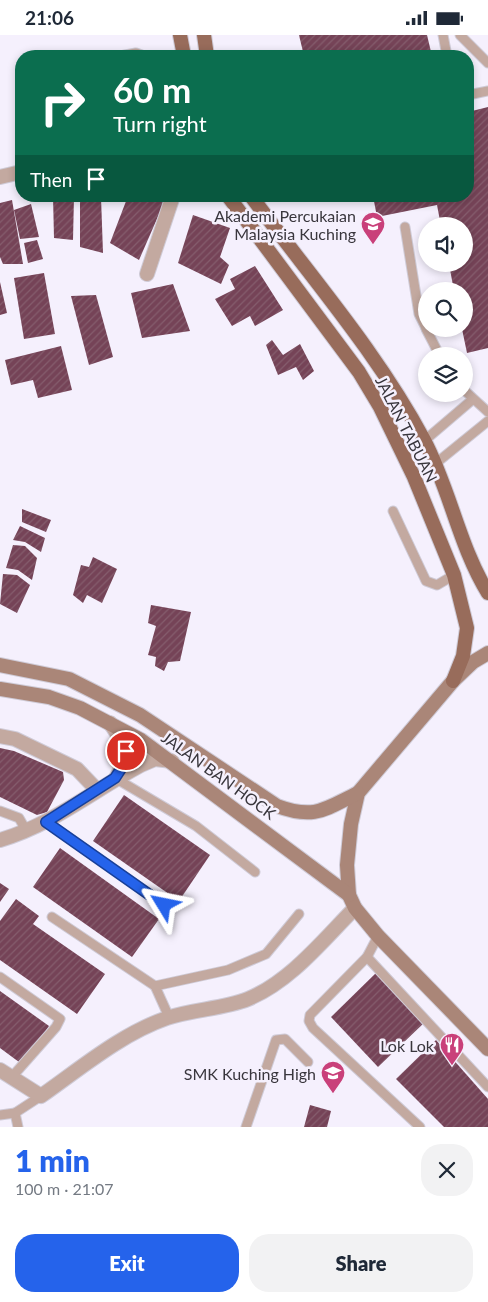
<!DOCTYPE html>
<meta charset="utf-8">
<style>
:root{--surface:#fff;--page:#f2f2f3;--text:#1f2937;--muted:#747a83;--accent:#2563eb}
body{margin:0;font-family:Lato,sans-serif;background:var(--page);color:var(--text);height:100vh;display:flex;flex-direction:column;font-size:19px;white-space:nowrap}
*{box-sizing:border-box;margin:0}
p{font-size:16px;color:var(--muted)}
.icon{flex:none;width:28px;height:28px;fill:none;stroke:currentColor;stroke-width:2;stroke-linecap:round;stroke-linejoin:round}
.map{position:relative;height:1092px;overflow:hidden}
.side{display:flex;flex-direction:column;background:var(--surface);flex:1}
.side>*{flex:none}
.hud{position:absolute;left:15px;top:15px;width:459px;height:152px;border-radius:20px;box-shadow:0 2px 8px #0003;background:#0b6e4f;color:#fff;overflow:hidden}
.tools{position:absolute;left:418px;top:182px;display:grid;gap:10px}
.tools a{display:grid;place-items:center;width:55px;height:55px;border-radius:50%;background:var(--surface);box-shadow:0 2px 8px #0003;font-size:25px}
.pin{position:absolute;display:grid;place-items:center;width:42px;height:42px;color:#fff;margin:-21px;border:2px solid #fff;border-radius:50%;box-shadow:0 1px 5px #0007}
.me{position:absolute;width:55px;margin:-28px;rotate:305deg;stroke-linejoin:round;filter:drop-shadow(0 0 4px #0008)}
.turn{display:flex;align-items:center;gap:18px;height:105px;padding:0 15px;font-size:22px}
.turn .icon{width:65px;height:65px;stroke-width:2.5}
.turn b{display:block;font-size:35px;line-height:42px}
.then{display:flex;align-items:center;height:48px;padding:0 15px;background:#0003;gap:10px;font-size:19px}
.round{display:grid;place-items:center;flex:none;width:52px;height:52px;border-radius:20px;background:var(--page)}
.summary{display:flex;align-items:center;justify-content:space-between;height:85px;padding:0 15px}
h1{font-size:30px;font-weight:800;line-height:38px;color:var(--accent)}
.button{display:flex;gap:10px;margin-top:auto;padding:10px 15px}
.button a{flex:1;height:58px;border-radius:20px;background:var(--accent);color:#fff;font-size:20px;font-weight:800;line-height:58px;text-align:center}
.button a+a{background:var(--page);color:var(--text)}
.status{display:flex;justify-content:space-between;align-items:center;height:35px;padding:0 25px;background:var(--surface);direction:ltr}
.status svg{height:14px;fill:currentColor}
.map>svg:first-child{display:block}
.building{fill:url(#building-hatch)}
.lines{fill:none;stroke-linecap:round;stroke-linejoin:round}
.service-casing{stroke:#cfcbd7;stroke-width:11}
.minor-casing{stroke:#cfcbd7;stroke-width:16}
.secondary-casing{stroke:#cfcbd7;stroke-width:16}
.primary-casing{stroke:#cfcbd7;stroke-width:16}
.service{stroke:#c3a9a0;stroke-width:9}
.minor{stroke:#c3a9a0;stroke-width:14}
.secondary{stroke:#aa8678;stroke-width:14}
.primary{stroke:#986c5b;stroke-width:14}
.route-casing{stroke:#184099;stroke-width:12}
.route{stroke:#2563eb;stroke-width:9}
.labels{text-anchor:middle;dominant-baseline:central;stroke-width:5;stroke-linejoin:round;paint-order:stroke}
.poi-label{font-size:16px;fill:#39363d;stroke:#f5f0fd;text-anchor:end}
.street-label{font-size:16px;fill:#39363d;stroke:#f5f0fd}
</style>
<div class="status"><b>21:06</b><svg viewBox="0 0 49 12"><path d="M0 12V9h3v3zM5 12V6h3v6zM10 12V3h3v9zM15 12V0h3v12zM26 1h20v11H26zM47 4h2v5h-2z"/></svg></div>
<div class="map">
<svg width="488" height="1092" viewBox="0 0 488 1092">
<defs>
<pattern id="building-hatch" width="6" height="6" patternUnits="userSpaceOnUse" patternTransform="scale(1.25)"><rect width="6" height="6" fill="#754357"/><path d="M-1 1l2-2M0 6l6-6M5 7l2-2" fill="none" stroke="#855d6d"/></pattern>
</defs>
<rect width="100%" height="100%" fill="#f5f0fd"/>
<g class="building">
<path d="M299,0H427L432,21H304Z"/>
<path d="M488,72V313L467,318L462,294H464V256H454L449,229H464V191H441L437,170L377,182L373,161H468V77Z"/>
<path d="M53,161H74L73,205L54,203Z"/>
<path d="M80,161L101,162L103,218L80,212Z"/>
<path d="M128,161H167L139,225L110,208Z"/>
<path d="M12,165L23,229H3L0,222V168Z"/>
<path d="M31,169L39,202L20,204L14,175Z"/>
<path d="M193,180L230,193L220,222L229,230L221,249L178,228Z"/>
<path d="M37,205L43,224L28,228L24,208Z"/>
<path d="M255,231L283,275L255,291L250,281L232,291L215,264L235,254L230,244Z"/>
<path d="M44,238L55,299L24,304L14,243Z"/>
<path d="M0,247L7,278L0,280Z"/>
<path d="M173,249L190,296L142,303L131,258Z"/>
<path d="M96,260L113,322L89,330L71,261Z"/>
<path d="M272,305L283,320L300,309L314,336L303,345L296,332L278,340L266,310Z"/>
<path d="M61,311L72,355L38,363L33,345L11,350L5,325Z"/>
<path d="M22,474L51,485L46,497L22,487Z"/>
<path d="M20,491L45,503L41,517L25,507L13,505Z"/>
<path d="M13,510L25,511L37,523L32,545L18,535L6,533Z"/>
<path d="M93,522L117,534L102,568L87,560L83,568L73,560L81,530L89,532Z"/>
<path d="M3,539L17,540L30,550L17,578L0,569Z"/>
<path d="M151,570L191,577L180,626L168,627L164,636L155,631L156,622L148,620L156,591L148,588Z"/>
<path d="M0,713L14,716L63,737L64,745L47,777L37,780L0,762Z"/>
<path d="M124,760L210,820L179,866L93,806Z"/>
<path d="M60,813L159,884L132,922L33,852Z"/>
<path d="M0,848L9,854L0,867Z"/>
<path d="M16,864L39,881L33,889L105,939L77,979L0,925V886Z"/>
<path d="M378,936L426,986L378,1032L331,982Z"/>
<path d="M0,956L49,991L23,1030L0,1013Z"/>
<path d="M436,1005L488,1064V1092H444L396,1044Z"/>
<path d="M310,1070L331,1076L327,1092H304Z"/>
</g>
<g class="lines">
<defs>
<g id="service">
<path d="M443,0L447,21"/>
<path d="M460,0L488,28"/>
<path d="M120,21L136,18L144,21"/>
<path d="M468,60L488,56"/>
<path d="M405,192L419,279L426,293"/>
<path d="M426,294L440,321"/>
<path d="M464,355L488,377"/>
<path d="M424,406L472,365"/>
<path d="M435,429L488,386"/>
<path d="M393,476L426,546L437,550L454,540"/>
<path d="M115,743L196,791L255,837"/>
<path d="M0,776L19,783L27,797"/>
<path d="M46,787L165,870"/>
<path d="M52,882L155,951L169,982"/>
<path d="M378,901L367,922L310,980L309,986L313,993L420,1092"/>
<path d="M367,922L488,1052"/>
<path d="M0,942L60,984L56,992L11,1043"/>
<path d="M155,951L228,935L266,919L299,879"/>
<path d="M15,1078L18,1092"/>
<path d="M0,1080L15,1078L41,1061"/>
<path d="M246,1092L276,1005L285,1004L308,1027"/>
</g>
<g id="minor">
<path d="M0,142L21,137"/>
<path d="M147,239L173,161"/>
<path d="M110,688C126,711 131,717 116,743"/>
<path d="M0,701L15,704L77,734L97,755"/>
<path d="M0,805C52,790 94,755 141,730L155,724L172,726"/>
<path d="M0,1035L41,1061C81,1033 121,999 167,983C193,974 223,974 248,964C291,946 323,905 355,873"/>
</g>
<g id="secondary">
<path d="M488,618L473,627L453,646L358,758L351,789L347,830L349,860L355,873L378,901L488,1014"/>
<path d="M0,630L69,644L140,680L277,771C315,785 325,774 358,758"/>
<path d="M0,654L49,662L80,673L141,705L349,860"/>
</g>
<g id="primary">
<path d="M180,0L184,21"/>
<path d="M204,0L207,21"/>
<path d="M228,161L359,337L380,372L414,442L454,540L467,593L463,621L453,646"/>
<path d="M251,161C310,241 377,317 424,405C450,454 459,511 488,558"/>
</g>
</defs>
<use href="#service" class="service-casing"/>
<use href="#minor" class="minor-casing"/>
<use href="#secondary" class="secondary-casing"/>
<use href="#primary" class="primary-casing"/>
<use href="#service" class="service"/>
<use href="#minor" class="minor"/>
<use href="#secondary" class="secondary"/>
<use href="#primary" class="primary"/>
</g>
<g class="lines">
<defs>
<path id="route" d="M126,716V726L115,743L46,787L164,870"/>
</defs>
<use href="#route" class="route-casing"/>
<use href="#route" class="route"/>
</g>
<defs>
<symbol id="university-pin" viewBox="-11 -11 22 30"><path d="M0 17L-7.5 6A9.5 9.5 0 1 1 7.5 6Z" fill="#c9407a" stroke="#f5f0fd"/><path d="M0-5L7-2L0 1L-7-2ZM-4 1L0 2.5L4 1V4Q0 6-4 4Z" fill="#fff"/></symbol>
<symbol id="restaurant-pin" viewBox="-11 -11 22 30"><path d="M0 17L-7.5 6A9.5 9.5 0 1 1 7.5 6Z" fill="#c9407a" stroke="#f5f0fd"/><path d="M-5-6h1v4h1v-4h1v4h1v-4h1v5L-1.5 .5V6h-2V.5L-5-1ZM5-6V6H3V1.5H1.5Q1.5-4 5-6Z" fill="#fff"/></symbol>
<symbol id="school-pin" viewBox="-11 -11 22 30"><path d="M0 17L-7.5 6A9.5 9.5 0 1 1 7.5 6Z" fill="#c9407a" stroke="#f5f0fd"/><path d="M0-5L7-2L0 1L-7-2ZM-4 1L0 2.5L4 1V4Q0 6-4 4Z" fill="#fff"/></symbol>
</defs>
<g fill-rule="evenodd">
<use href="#university-pin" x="359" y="175" width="28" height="38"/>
<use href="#restaurant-pin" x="438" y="996" width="28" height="38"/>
<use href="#school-pin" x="319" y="1024" width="28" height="38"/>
</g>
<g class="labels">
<g class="poi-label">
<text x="356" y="180">Akademi Percukaian<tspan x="356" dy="18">Malaysia Kuching</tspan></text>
<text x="434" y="1010">Lok Lok</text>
<text x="316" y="1038">SMK Kuching High</text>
</g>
<g class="street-label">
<text transform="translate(407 394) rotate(63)">JALAN TABUAN</text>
<text transform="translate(219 740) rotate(36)">JALAN BAN HOCK</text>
</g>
</g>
</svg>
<div class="tools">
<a><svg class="icon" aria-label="sound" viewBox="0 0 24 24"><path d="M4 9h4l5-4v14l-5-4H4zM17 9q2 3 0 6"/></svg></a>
<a><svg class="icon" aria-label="search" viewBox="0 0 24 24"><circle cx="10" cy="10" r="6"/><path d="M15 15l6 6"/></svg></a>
<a><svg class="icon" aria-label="layers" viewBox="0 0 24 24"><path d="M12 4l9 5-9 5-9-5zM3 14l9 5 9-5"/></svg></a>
</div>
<div class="pin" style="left:126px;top:716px;background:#d93025"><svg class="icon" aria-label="arrive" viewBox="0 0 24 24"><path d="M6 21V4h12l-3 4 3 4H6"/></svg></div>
<svg class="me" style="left:164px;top:870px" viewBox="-20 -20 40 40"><path d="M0-17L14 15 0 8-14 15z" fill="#2563eb" stroke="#fff" stroke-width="4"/></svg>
<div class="hud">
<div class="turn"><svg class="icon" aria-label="right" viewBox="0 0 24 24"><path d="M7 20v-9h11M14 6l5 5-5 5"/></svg><div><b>60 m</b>Turn right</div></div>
<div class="then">Then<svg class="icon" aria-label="arrive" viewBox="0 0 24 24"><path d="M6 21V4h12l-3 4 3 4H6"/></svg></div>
</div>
</div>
<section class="side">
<div class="summary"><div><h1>1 min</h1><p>100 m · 21:07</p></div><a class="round"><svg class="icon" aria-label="close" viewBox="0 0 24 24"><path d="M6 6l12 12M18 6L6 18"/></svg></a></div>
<div class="button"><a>Exit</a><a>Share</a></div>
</section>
